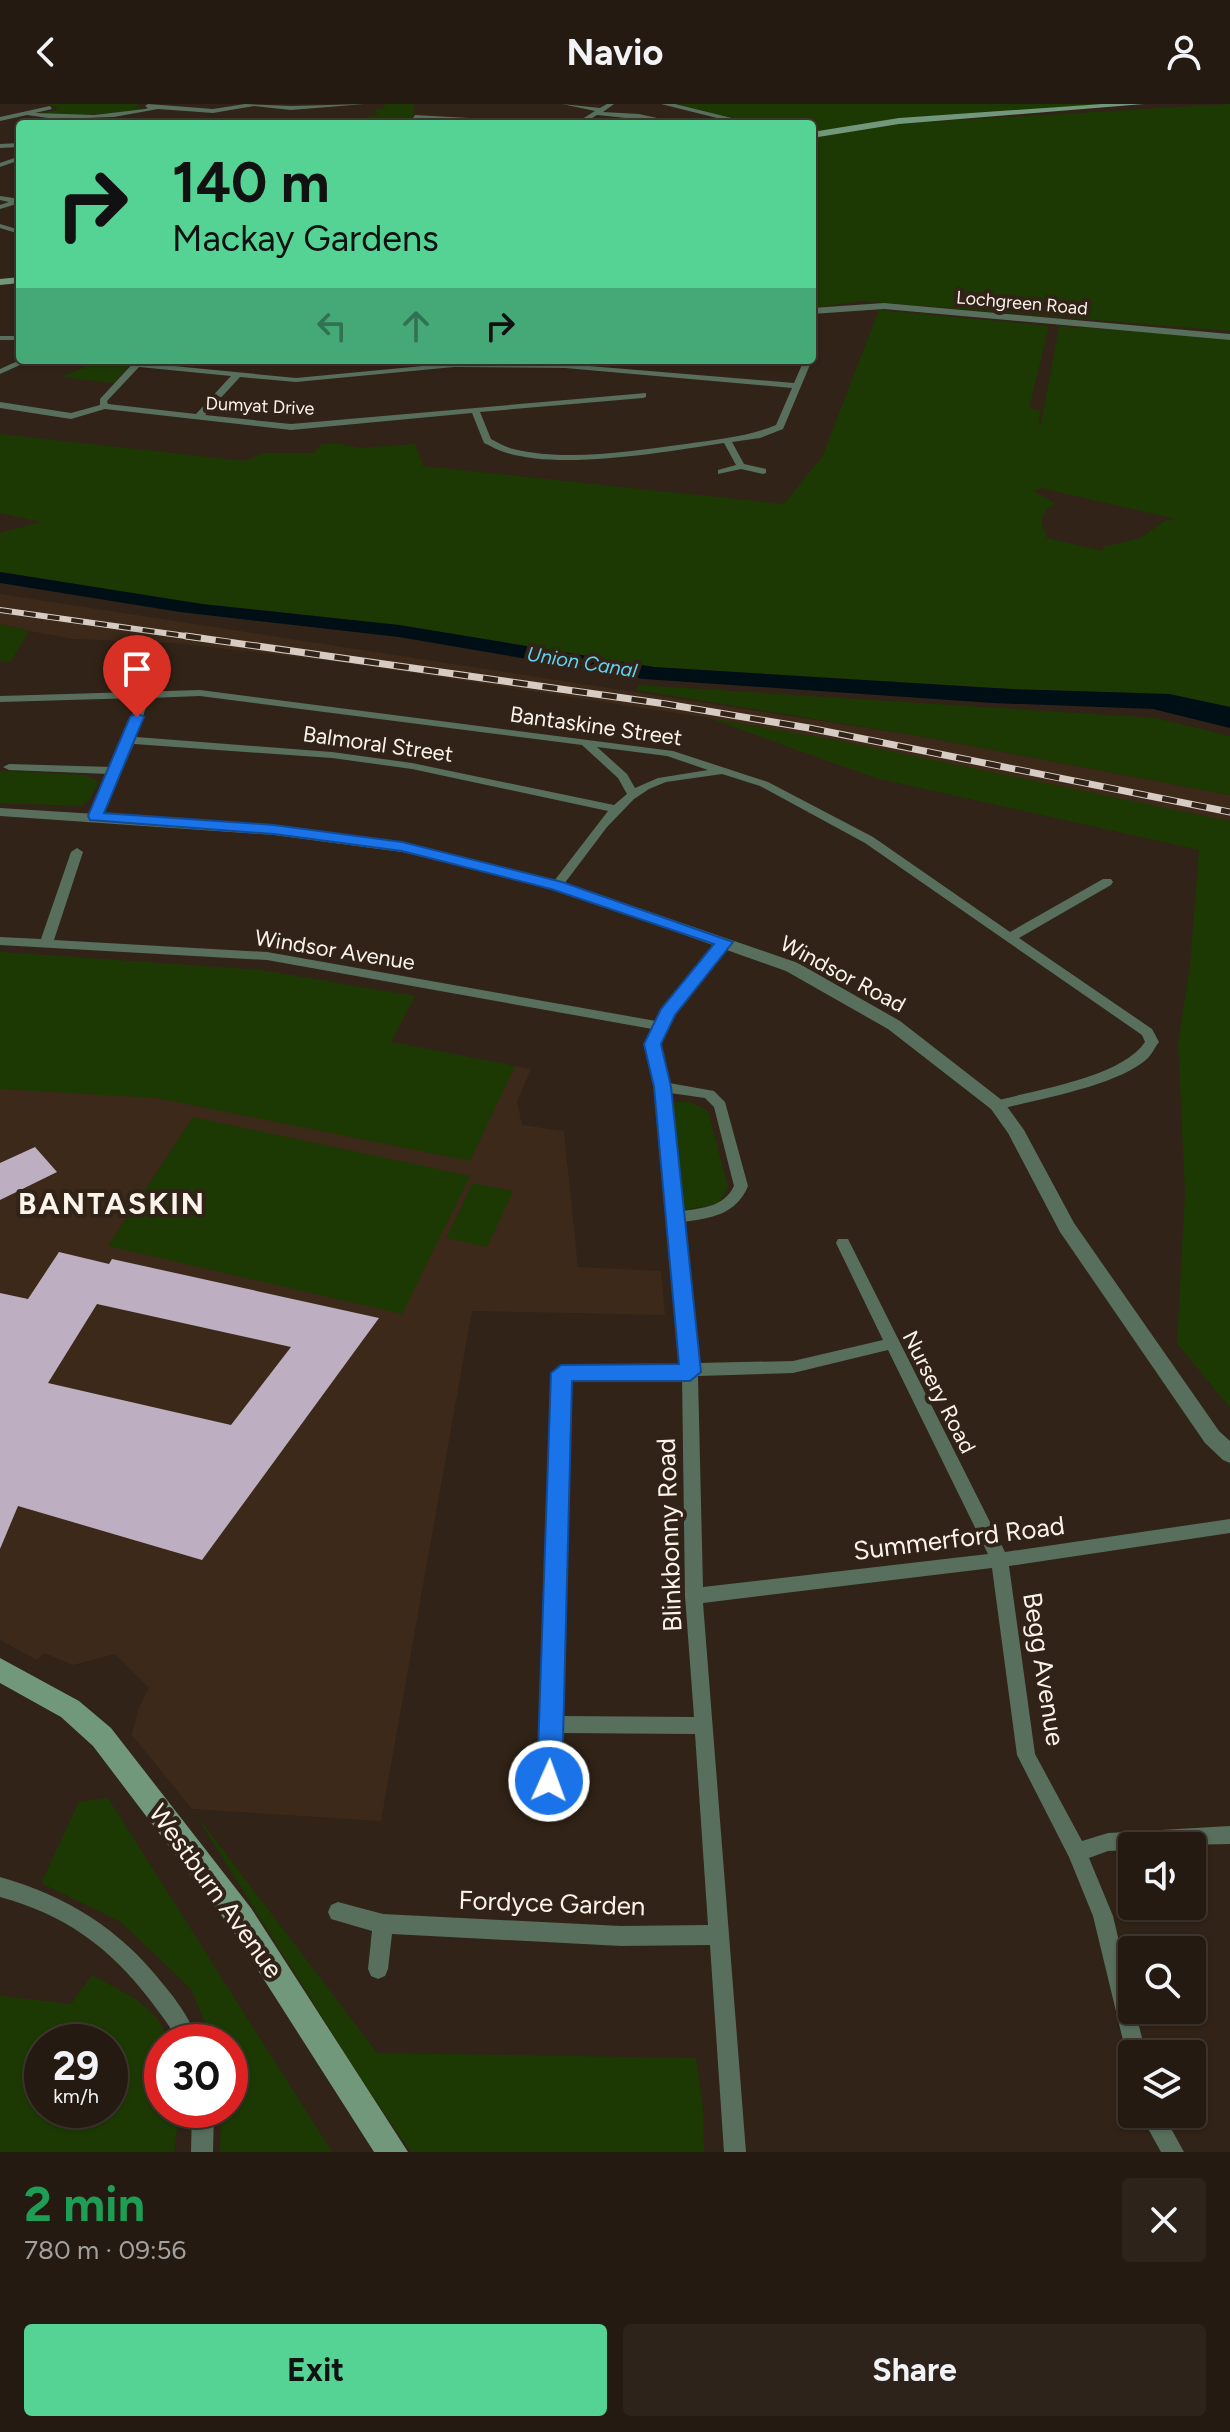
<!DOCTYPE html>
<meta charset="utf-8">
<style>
:root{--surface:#251a11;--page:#2d231a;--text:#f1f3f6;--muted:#a3a19f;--line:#423831;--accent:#55d395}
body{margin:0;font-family:Figtree,sans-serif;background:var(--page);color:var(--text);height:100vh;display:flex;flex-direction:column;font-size:30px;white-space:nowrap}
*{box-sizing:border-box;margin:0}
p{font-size:26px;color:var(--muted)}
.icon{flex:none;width:44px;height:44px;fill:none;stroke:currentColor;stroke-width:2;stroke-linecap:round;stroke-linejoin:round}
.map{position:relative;height:2048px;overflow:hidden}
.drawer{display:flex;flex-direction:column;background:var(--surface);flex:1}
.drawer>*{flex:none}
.banner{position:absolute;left:16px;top:16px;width:800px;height:244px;border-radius:8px;box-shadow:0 2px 6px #0004,0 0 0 2px var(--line);background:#55d395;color:#111;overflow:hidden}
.tools{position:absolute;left:1118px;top:1728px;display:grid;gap:16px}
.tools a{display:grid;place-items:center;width:88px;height:88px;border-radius:8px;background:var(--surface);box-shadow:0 2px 6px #0004,0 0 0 2px var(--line);font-size:40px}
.speed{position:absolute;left:24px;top:1920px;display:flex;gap:16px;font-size:40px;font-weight:700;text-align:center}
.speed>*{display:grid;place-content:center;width:104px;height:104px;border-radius:50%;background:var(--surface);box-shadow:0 2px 6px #0004,0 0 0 2px var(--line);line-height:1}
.speed small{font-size:20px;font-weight:400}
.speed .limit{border:12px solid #d22;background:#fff;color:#111}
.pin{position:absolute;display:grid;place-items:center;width:68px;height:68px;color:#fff;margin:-82px -34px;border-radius:50% 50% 50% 0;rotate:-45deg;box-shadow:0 0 8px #0007}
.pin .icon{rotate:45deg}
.me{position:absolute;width:88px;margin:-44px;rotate:2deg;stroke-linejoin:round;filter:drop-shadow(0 0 6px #0008)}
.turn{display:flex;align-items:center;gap:28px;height:168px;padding:0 24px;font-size:36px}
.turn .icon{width:104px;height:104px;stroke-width:2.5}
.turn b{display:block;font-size:56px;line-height:68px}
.lanes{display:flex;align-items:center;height:76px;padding:0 24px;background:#0003;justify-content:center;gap:40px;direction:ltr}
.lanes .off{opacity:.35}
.round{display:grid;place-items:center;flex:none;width:84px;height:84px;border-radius:8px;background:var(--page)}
.overview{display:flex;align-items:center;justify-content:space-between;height:136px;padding:0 24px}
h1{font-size:48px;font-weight:700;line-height:60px;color:#1e9e55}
.action{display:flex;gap:16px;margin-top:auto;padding:16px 24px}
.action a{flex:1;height:92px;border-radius:8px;background:var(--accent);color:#111;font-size:32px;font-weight:700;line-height:92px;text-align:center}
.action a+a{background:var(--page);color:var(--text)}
header{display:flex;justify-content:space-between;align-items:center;height:104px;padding:0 24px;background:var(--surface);font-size:36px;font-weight:700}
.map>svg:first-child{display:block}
.built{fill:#3c2919}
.green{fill:#1c3904;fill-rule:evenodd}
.water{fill:#000e15}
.building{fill:#bdafc1;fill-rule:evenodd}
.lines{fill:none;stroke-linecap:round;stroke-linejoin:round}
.minor{fill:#586f5d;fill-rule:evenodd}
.tertiary{fill:#586f5d;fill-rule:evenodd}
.secondary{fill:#72987c;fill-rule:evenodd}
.rail-far1-casing{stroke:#d6ccc3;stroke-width:6}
.rail-casing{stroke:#d6ccc3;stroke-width:7}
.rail-far1{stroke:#312317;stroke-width:4;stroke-dasharray:12;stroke-linecap:butt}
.rail{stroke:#312317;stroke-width:5;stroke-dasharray:15;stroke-linecap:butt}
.route{fill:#1a73e8;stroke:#114b97;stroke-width:2}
.labels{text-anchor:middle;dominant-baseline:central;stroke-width:8;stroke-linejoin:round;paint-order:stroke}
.far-street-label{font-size:18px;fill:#fcf3eb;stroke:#312317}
.far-water-label{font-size:20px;font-style:italic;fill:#5dd5f7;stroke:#312317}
.street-label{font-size:22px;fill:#fcf3eb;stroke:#312317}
.near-street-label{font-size:26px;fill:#fcf3eb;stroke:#312317}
.district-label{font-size:30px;font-weight:bold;letter-spacing:2px;fill:#fcf3eb;stroke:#312317}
</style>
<header><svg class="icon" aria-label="back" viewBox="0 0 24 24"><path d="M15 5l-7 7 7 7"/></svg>Navio<svg class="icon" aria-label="person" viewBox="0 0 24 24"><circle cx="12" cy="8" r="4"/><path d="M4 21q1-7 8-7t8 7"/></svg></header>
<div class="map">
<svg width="1230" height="2048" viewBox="0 0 1230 2048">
<rect width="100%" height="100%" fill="#312317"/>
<g class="built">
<path d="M0,490L913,631L1230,691V733L875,674L709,614L346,559L174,539L74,535L29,527L0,520Z"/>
<path d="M0,848L260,866L415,892L391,938L531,965L517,997L522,1021L564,1027L578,1163L661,1167L665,1211L472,1207L381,1717L192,1705L132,1631L138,1606L149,1584L115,1550L73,1561L44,1549L37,1556L0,1536Z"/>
</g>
<g class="green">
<path d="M48,0H139L135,2L146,6L60,13L39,10L59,5Z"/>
<path d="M385,0H414L413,20H376L366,12L378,10L374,6L384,4Z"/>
<path d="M676,0H1107L919,13L812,28V20H758Z"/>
<path d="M1230,0V227L862,197L812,204V33L908,19Z"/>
<path d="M879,206L1049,222L1029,304L1041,307L1038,319L1041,320L1059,222L1230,234V603L1169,590L1011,585L654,563L399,521L202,500L0,468V429L41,418L0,409V330L245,357L263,349H314L320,341L334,339L360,344L415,340L423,362L784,400L822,353ZM1041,384L1176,415L1166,416L1141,434L1103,443L1102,447L1047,434L1041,418L1046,406L1055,399L1033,387Z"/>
<path d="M103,256H130L131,259L114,279L60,273Z"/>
<path d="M0,520L29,527L11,557L0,558Z"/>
<path d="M638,581L1155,614L1230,632V691L913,631L636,586Z"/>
<path d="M709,614L841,637L1230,717V1304L1177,1239L1185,1089L1178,939L1190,861L1199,746L875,674Z"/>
<path d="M0,667L85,671L99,678L89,696L80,702L0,699Z"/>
<path d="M0,848L260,866L415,892L391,938L515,962L470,1057L157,994L0,985Z"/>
<path d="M675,998H690L708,1007L728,1083L719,1100L682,1106L671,1004Z"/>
<path d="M193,1013L470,1072L402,1210L108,1142Z"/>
<path d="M473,1079L513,1087L487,1143L446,1134Z"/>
<path d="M108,1694L332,2048H220L221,2006H230V1938H213L191,1885L121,1818L41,1779L79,1698Z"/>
<path d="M192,1705L377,1949L696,1954L703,2003L704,2048H411L364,1980Z"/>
<path d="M92,1871C124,1889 157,1900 169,1938H162V2006H180L174,2048H0V1892L71,1900ZM42,1938H110V2006H42Z"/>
</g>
<path class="water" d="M0,468L202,500L399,521L654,563L1011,585L1169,590L1230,603V624L1153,605L993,599L644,575L399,533L180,508L0,479Z"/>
<g class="building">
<path d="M35,1043L57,1068L0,1096V1059Z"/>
<path d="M59,1148L109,1160L112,1155L379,1214L202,1456L18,1402L0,1445V1189L28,1195ZM97,1200L291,1243L231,1321L48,1279Z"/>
</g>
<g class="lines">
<g class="minor">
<path d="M245,0L291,2L365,0L291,6L254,2L213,9L158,5L114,13L55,15L27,11L0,17V13L50,2L52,5L35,9L94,11L145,5L148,4L145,2L148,0L213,5Z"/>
<path d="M562,0L600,4L607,0H614L603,8L639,10L684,20L597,11L582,20H574L595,7Z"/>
<path d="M415,11L540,18L543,20L413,14Z"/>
<path d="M343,16L341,19L314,20L317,18Z"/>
<path d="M20,39V43L0,44V40Z"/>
<path d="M20,52V56L0,63V59Z"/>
<path d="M0,92L20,95V99L0,105V101L9,98L0,96Z"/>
<path d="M0,120L20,126V130L0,124Z"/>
<rect x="0" y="232" width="20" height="4"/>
<path d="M812,241L816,243V247L812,249Z"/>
<path d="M20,256H31L0,270V265Z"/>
<path d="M136,256H145L143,259L296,274L454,259L565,260L794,279L804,256H812L783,325L760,334L732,338L744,360L766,365V369L763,370L741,365L718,370V366L736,361L724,339C664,348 563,366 507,349C499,347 491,342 484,339L472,309L291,326L105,305L71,315L0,304V298L71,309L100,301V295ZM139,263L231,272L196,310L108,300L107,297ZM454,263L565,264L792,284L776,321C747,333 717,335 686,340C631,347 568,358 513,345C506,343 498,339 491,335L480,308L643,294L646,293V289L291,320L205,311L240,273L296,278Z"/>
<path d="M200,586L673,647L768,678L873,733L1010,828L1103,775H1111L1113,778L1111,781L1019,834L1152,925L1159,938C1155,943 1152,950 1148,954C1118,982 1038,995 997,1006L992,1004L990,1001L992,998C1033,986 1121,974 1145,938L1142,931L865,739L760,682L722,670L666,678L649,685L634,695L607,723L561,784L557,785L551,781L608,707L412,665L332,654L134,640L101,712L95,715L89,712L109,670L9,666L3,663L9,660L112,663L124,636L138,594L0,598V592ZM200,592L582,641L618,674L627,690L614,701L412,659L332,648L136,633L149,594ZM597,643L667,652L708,666L658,674L635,684L627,670Z"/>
<path d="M77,744L83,748L54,836L267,848L656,917L662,906L720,835H728L730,838L728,841L673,911L663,930L660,940L669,979L714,987L725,998L748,1082C736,1111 711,1114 683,1118L697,1259L793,1257L883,1236L836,1139L838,1135H848L850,1139L1005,1448L1230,1415V1429L1009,1462L1035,1650L1082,1737L1108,1729L1230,1722V1740L1132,1742V1746L1108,1747L1089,1754L1113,1812L1132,1893V1906H1135L1146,1950H1132V1959L1128,1957L1093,1812L1069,1753L1017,1651L992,1464L703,1499L746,2048H724L710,1841L621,1842L392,1830L388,1865L385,1872L378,1875L371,1872L368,1865L372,1827L331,1815L328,1808L331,1801L338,1798L383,1810L621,1822L708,1821L695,1630L560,1629L559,1705L556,1711L549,1714L542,1711L539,1705L553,1269L555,1265L561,1263L681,1260L656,983L646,940L652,925L267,856L0,841V833L41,835L71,748ZM670,989L705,994L714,1003L734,1082C724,1103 703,1104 682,1107ZM888,1246L988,1450L703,1483L698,1272L793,1269ZM682,1272L685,1492L694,1613L561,1612L569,1275Z"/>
<path d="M0,1773C67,1792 120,1825 163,1880C178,1898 191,1916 198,1938H178C171,1922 160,1910 150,1896C109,1843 66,1811 0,1793Z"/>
<path d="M192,2006H214L213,2048H191Z"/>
<path d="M1140,2010H1163L1184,2048H1161Z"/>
</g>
<g class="tertiary">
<path d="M661,0H675L756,20H741Z"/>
<path d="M884,199L1230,230V236L884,205L812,210V204Z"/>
<path d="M0,704L274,721L402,738L563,778L798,859L900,917L1003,997L1024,1026L1074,1119L1219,1327L1230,1337V1359L1223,1356L1205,1339L1060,1128L1008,1029L991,1005L888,925L786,867L552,784L402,748L274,731L0,712Z"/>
</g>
<g class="secondary">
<path d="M1102,0H1144L899,20L812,34V28L899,14Z"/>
<path d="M20,173V179L0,181V175Z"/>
<path d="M0,1554L79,1597L111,1624L251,1804L408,2048H374L231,1824L93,1642L61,1613L0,1579Z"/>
</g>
<defs>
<path id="rail-far1" d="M0,506L200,534"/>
<path id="rail" d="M186,532L666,600L809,624L1230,708"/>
</defs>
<use href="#rail-far1" class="rail-far1-casing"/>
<use href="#rail" class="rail-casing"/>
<use href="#rail-far1" class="rail-far1"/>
<use href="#rail" class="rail"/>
</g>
<path class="route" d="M137,609L144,613L104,709L274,721L402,738L562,778L733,838L675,911L661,940L671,983L701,1268L690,1277H572L562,1677L558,1685L549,1688L541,1685L537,1677L551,1269L561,1261L679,1260L654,983L644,940L661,905L714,840L551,785L402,747L274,730L90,716L88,712L130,613Z"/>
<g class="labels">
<g class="far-street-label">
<text transform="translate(1022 199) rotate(5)">Lochgreen Road</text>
<text transform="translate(260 302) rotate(3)">Dumyat Drive</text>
</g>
<g class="far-water-label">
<text transform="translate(582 558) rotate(9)">Union Canal</text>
</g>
<g class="street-label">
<text transform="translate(596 622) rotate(8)">Bantaskine Street</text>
<text transform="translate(378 640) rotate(8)">Balmoral Street</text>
<text transform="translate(335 846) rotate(9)">Windsor Avenue</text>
<text transform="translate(843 870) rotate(28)">Windsor Road</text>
<text transform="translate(939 1288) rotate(63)">Nursery Road</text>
</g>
<g class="near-street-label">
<text transform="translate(669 1431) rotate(-92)">Blinkbonny Road</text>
<text transform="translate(959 1434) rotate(-7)">Summerford Road</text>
<text transform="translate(1044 1565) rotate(81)">Begg Avenue</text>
<text transform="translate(216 1787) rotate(54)">Westburn Avenue</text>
<text transform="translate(552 1799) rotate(2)">Fordyce Garden</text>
</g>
<g class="district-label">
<text x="112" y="1099">BANTASKIN</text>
</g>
</g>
</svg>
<div class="tools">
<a><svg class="icon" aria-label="sound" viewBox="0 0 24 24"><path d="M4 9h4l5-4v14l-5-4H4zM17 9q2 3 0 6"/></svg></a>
<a><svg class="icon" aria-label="search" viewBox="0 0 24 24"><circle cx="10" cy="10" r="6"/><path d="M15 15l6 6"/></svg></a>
<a><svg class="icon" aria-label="layers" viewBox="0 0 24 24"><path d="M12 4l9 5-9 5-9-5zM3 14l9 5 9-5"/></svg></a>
</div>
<div class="speed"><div>29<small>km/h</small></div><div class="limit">30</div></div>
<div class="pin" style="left:137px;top:613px;background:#d93025"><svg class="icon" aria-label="arrive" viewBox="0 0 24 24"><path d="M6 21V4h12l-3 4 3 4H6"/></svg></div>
<svg class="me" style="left:549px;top:1677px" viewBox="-20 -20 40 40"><circle r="17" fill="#1a73e8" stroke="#fff" stroke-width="3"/><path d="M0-11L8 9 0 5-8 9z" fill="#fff"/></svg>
<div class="banner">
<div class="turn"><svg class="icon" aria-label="right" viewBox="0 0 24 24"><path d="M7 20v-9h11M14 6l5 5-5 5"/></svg><div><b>140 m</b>Mackay Gardens</div></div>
<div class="lanes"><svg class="icon off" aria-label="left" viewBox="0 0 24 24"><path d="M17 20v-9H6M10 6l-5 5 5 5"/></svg><svg class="icon off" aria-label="ahead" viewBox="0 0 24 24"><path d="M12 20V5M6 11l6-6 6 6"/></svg><svg class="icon" aria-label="right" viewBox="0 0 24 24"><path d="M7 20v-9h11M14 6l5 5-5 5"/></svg></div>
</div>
</div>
<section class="drawer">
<div class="overview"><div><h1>2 min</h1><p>780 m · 09:56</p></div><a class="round"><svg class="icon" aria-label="close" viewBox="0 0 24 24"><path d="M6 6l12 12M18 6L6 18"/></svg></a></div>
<div class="action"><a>Exit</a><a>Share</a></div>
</section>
